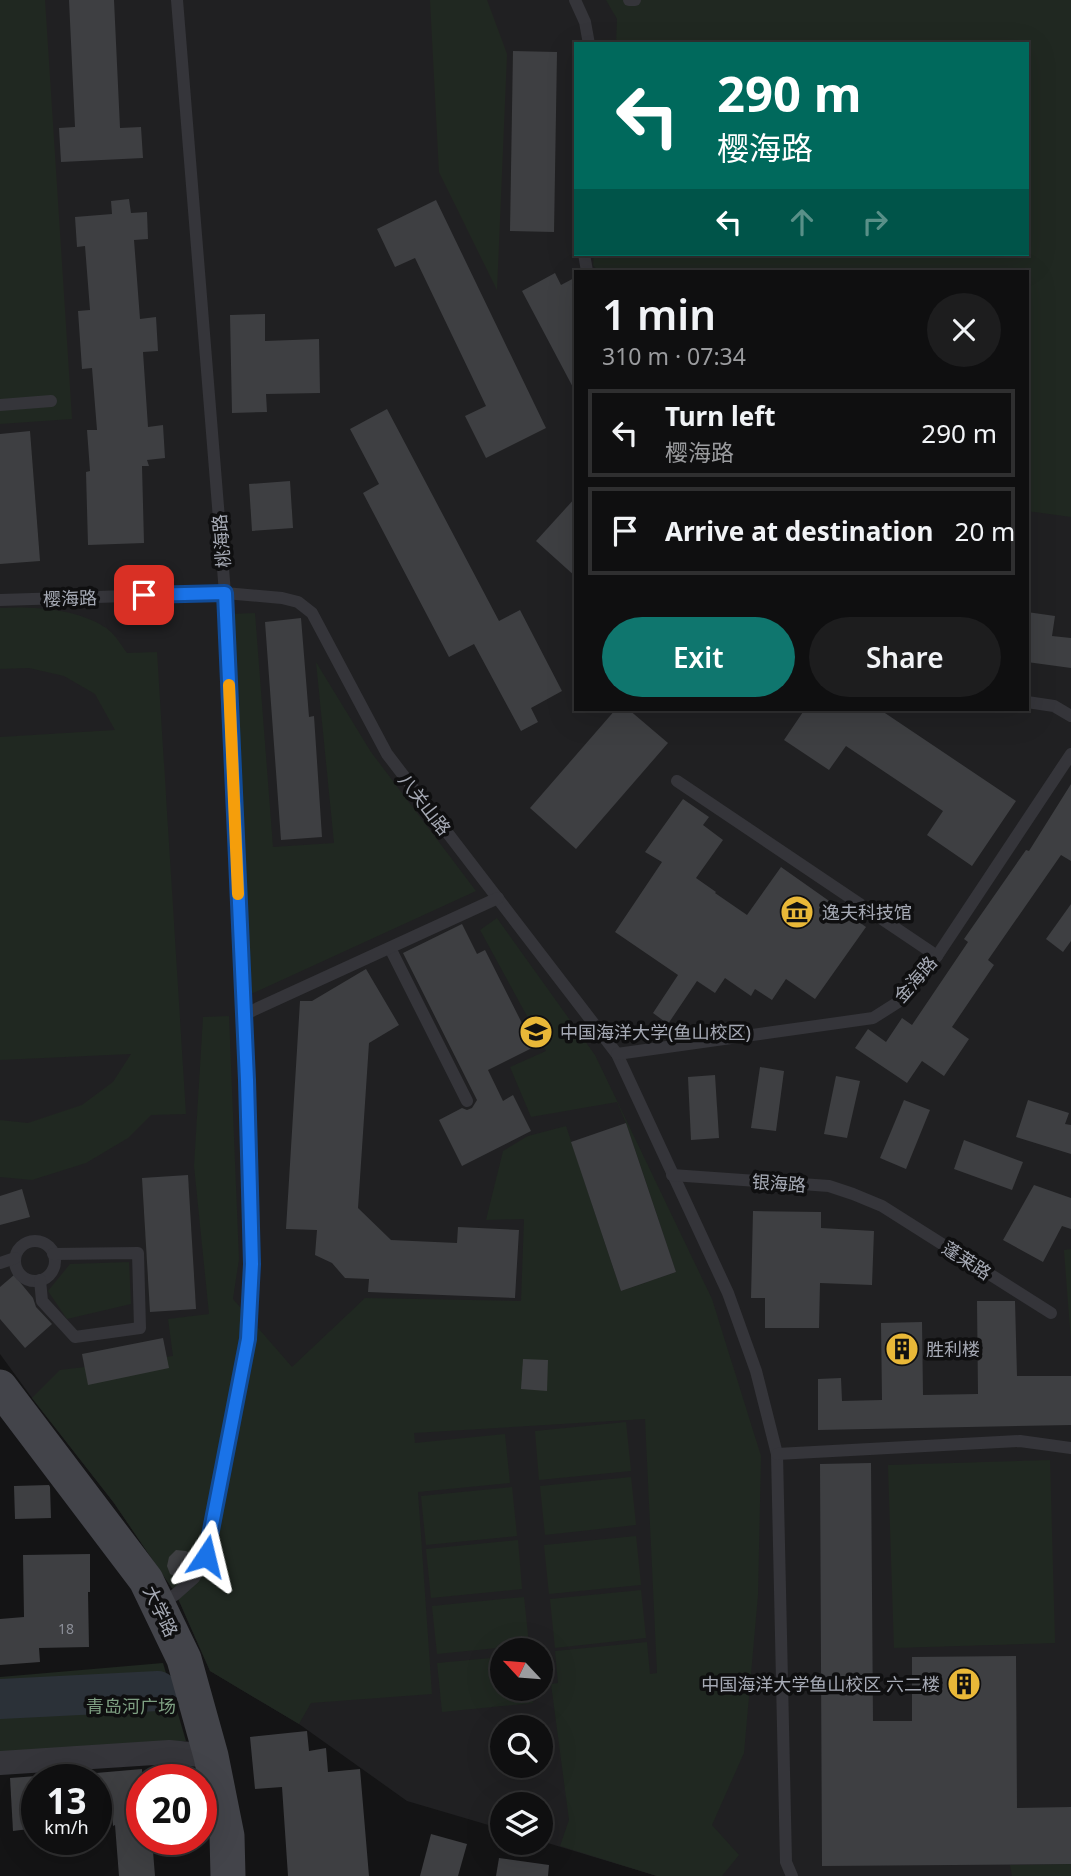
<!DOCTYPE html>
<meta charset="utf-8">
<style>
:root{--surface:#0f0f10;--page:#1d1d1e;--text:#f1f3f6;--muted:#9b9c9f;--line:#2f2f30;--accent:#0f766e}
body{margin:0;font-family:"Noto Sans","Noto Sans SC",sans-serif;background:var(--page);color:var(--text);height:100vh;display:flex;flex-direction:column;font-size:26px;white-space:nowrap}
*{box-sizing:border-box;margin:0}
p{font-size:23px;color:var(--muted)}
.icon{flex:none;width:38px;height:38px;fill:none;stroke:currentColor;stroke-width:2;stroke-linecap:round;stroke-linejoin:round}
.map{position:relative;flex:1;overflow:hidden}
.drawer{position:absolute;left:574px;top:270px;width:455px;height:441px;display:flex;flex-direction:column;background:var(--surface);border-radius:0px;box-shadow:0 7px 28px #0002,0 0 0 2px var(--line)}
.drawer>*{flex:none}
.banner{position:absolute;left:574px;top:42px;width:455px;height:214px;border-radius:0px;box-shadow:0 7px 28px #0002,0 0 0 2px var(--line);background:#00695c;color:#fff;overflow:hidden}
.needle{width:46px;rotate:296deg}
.tools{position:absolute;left:490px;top:1638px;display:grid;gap:14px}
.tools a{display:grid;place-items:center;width:63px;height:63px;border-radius:50%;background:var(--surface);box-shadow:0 7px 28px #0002,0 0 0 2px var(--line);font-size:35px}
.speed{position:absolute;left:21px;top:1764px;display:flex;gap:14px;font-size:35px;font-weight:700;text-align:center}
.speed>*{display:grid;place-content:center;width:91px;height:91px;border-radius:50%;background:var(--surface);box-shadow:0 7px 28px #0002,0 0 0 2px var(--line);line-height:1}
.speed small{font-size:18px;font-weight:400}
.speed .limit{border:10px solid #d22;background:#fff;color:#111}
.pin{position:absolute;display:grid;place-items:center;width:60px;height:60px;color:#fff;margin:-30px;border-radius:14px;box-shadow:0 4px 10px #0006}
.me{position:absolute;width:77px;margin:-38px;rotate:10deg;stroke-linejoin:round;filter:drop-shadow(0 0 5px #0008)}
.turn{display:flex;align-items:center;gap:24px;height:147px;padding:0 28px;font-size:32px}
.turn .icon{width:91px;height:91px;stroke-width:2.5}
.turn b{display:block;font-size:49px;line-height:60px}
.lanes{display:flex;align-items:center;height:66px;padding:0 28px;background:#0003;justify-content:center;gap:35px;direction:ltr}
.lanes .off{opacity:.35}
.round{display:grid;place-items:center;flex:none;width:74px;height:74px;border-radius:37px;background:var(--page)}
.overview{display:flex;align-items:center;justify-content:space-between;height:119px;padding:0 28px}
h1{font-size:42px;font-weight:600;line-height:52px}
.primary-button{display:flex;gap:14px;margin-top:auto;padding:14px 28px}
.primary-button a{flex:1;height:80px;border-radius:42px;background:var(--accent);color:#fff;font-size:28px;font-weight:600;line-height:80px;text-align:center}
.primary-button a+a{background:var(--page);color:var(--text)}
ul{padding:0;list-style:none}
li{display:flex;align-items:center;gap:21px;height:88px;margin:0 14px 10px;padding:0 14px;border:4px solid var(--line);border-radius:0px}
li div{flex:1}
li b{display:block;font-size:26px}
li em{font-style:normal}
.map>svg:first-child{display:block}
.built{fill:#202022;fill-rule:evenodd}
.green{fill:#202821}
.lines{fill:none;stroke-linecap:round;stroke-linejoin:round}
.river{stroke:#2b3138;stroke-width:40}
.building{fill:#3e3f42}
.lane{stroke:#35353a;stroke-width:12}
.street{stroke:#35353a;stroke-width:24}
.secondary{stroke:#43444a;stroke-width:35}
.route-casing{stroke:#114b97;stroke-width:18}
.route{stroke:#1a73e8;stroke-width:12}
.slow{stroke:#f59e0b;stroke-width:12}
.labels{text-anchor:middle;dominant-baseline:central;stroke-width:7;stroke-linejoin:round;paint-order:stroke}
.number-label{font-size:14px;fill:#8c8f98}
.street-label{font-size:18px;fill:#a6aab5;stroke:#0f0f10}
.poi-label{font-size:18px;fill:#a6aab5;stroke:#0f0f10;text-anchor:start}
.park-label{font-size:18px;fill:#7e9f82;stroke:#0f0f10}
</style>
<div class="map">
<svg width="1071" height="1876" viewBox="0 0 1071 1876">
<rect width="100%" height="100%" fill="#141415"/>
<path class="built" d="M0,0H1071V1876H657L541,1841V1804H502V1829L407,1801L299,1724L210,1671L176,1594L114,1503L32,1398L0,1354ZM576,44H1027V254H576ZM576,271H1027V709H576ZM502,1650H541V1689H502ZM502,1727H541V1766H502Z"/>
<g class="green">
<path d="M0,0H45L72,419L0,424Z"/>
<path d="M430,0H487L507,54L497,290L439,172Z"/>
<path d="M606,0H1071V517L1027,511V271H598L593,265L594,254H1027V44H616L617,19Z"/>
<path d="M0,608C32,606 79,609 106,628C115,634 121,645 127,653L157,652L186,1114L151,1115L128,1138L86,1163L32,1180L0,1177V1120L28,1123L82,1105L113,1082L131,1054L0,1060V737L115,730L95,694L64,676L29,668L0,669Z"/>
<path d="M255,613L273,847L334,843L316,662L371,752L476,891L251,994L229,614Z"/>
<path d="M497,918L595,1055L712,1299L761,1456L758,1595L744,1753L712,1825L739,1855L722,1876H657L560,1846L569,1820L551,1684L558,1683L555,1651L647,1642L650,1674L657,1673L645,1419L414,1433L415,1443L505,1434L510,1483L418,1492L432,1694L311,1703L299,1724L210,1671L176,1594L114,1503L32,1398L60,1370L173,1356L168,1319L209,1314L194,1166L203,1017L229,1016L239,1259L233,1299L292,1367L365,1298L521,1301L524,1219L486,1220L503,1151L528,1136L566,1126L621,1291L676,1272L626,1123L617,1102L531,1117L510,1067L546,1051L480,930Z"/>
<path d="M1071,1249V1341L1064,1250Z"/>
<path d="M129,1262L131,1304L67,1319L48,1291L70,1264Z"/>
<path d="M626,1422L631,1471L539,1480L535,1431Z"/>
<path d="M1050,1460L1055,1643L894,1648L888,1465Z"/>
<path d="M631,1477L636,1525L545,1535L540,1486Z"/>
<path d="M512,1487L517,1536L426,1545L421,1496Z"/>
<path d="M636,1536L641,1585L549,1594L544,1545Z"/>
<path d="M518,1540L522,1589L431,1598L426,1549Z"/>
<path d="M641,1590L646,1638L555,1648L550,1599Z"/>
<path d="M524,1597L529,1645L437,1654L432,1606Z"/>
<path d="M502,1657V1689H532L533,1703L442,1712L437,1663Z"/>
<path d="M163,1663L186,1741L0,1754V1677Z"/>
<path d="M1071,1864V1876H1012L1010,1865Z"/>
</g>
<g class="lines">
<path class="river" d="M0,1699L158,1691"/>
</g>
<g class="building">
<path d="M69,0H114L120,128L141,127L143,158L61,162L59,128L75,127Z"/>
<path d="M513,51L557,52L554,232L510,231Z"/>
<path d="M129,199L131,213L147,212L148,239L134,240L140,319L156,317L158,351L143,352L148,427L163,425L165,458L147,460L149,466H142L144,543L88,545L86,472L90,471L87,430H97L92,368L82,369L78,311L90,310L85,246L77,247L75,217L112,214L111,201Z"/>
<path d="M436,200L546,428L486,458L465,416L486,406L415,258L395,267L377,229Z"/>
<path d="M555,273L561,285L576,277V393L522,291Z"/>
<path d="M265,314V341L319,339L320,393L266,394L267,412L232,413L230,315Z"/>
<path d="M387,409L499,621L520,610L562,691L531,708L538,722L521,731L474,644L449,657L363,493L379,484L350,429Z"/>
<path d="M30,431L40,561L0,564V434Z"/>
<path d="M290,481L293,528L252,531L249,484Z"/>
<path d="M576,497V577L536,541Z"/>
<path d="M1027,612L1055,616L1052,636L1071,638V668L1027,662Z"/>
<path d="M301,618L309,717L314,716L322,837L281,840L265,622Z"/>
<path d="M616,709H628L668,743L576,849L530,808Z"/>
<path d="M805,709H879L1016,801L972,866L927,835L943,811L846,746L829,770L784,740Z"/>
<path d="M1071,784V861L1061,855L988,960L994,965L952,1027L969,1039L944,1076L922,1061L907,1083L855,1048L868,1029L886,1042L902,1018L912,1025L968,942L964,939L1026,850L1029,851Z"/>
<path d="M683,799L709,817L703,825L723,840L696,878L716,892L715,893L747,915L781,867L866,927L815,999L786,979L772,1000L755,989L751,996L725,978L715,993L697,981L668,1024L653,1013L678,975L615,932L662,862L645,852Z"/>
<path d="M1071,904V941L1063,952L1046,939Z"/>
<path d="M462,924L477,954L485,950L534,1047L488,1070L503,1101L513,1095L531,1131L462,1166L439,1120L462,1108L467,1110L472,1108L477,1100L403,953Z"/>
<path d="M366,969L399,1025L369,1043L358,1208L391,1240L457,1243L458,1227L519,1230L515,1298L368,1292L369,1279L345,1278L332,1263L315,1255L317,1230L286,1229L300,1001H312Z"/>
<path d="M760,1067L784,1071L776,1131L751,1128Z"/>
<path d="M715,1075L719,1138L691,1140L688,1077Z"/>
<path d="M836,1076L860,1081L847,1138L824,1134Z"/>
<path d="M904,1100L930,1110L906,1169L880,1158Z"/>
<path d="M1028,1100L1069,1113L1065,1124L1071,1125V1154L1016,1137Z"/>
<path d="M626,1123L676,1272L621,1291L571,1142Z"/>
<path d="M964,1140L1023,1162L1012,1190L954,1169Z"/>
<path d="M188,1175L196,1309L150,1312L142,1178Z"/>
<path d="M1034,1185L1071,1198V1229L1062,1226L1043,1262L1003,1240Z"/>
<path d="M22,1189L30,1217L0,1225V1196Z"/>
<path d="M753,1211L821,1212V1228L874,1231L872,1285L820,1283L819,1328H765V1298H751Z"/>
<path d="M14,1275L33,1298L36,1307L52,1324L25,1348L0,1319V1287Z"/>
<path d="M977,1301H1015L1017,1376H1071V1425L818,1430V1379L841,1378L842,1401L882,1400L881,1323L922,1322L923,1395L978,1394Z"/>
<path d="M163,1338L169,1368L88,1385L82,1354Z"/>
<path d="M523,1359L548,1360L547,1391L521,1389Z"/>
<path d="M871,1463L873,1721H912V1657L1016,1656L1017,1808L1071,1807V1864L822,1866L820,1464Z"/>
<path d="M49,1485L50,1487L51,1518L15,1519L14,1486Z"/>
<path d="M176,1550L186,1551L190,1553L195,1560L187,1572L180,1579L170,1574L167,1566L169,1557Z"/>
<path d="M90,1554V1592H88L89,1647L39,1648L40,1662L0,1665V1619L24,1617L23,1555Z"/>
<path d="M307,1731L309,1751L326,1748L328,1772L360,1769L369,1876H288L282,1787L255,1789L250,1737Z"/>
<path d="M142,1769V1839H152L155,1876H119L115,1825L113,1826L112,1812L96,1813V1773Z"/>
<path d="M37,1776V1828L13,1831L10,1778Z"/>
<path d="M431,1834L467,1844L458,1876H420Z"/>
<path d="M499,1858L549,1865L548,1876H496Z"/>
</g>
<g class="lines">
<g class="lane">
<path d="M575,0L585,22L589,44"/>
<path d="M629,0H635"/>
<path d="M584,254L587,271"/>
<path d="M0,405L51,401"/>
<path d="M0,600L225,593L282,598L298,602L312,613L387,754L617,1054L728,1293L756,1371L777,1454L786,1862L792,1876"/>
<path d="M1027,702L1054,706L1071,716"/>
<path d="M677,781L937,956"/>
<path d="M390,948L467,1101"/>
<path d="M243,1015L498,898"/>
<path d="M617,1054L873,1018L903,999L937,956L1071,754"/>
<path d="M672,1175L829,1186L853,1194L882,1206L1051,1313"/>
<circle cx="35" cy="1261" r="20"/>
<path d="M0,1263L15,1258"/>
<path d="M40,1280L42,1301L75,1337L140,1328L138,1253L53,1254"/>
<path d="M777,1454L1020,1441L1071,1448"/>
<path d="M160,1605L176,1594L194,1578L207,1556L248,1339L252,1264L247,1080L225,593L177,0"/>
</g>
<path class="street" d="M0,1763L169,1752L211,1756"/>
<path class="secondary" d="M0,1387L146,1580L184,1659L211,1756L227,1836L228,1876"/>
</g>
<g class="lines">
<defs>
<path id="route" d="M144,595L225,593L247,1080L252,1264L248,1339L206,1556"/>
</defs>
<use href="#route" class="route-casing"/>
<use href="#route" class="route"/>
<path class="slow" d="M229,685L238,894"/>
</g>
<defs>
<symbol id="museum-disc" viewBox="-11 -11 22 22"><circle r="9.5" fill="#e9b838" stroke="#0f0f10"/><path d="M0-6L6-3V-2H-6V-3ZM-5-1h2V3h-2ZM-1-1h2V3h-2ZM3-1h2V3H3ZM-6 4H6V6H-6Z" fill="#111"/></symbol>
<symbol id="university-disc" viewBox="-11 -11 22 22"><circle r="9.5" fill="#e9b838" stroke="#0f0f10"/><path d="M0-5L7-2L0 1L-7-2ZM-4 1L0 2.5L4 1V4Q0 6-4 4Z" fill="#111"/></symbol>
<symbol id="building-disc" viewBox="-11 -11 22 22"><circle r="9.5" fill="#e9b838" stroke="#0f0f10"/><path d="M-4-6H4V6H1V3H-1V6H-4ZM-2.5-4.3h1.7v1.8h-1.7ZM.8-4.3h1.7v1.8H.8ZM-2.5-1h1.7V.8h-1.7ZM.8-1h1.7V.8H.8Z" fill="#111"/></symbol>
</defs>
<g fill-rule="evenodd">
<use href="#museum-disc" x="778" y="893" width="38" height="38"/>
<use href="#university-disc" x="517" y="1013" width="38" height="38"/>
<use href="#building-disc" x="883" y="1330" width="38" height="38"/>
<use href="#building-disc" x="945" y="1665" width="38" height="38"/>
</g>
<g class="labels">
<g class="number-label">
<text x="66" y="1628">18</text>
</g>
<g class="street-label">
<text transform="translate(221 541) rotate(-95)">桃海路</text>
<text transform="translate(70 598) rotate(-2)">樱海路</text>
<text transform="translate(425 804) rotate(52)">八关山路</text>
<text transform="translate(915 979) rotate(-49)">金海路</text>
<text transform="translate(779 1183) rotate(4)">银海路</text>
<text transform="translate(967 1260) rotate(33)">蓬莱路</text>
<text transform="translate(161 1611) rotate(64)">大学路</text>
</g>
<g class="poi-label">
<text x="822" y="912">逸夫科技馆</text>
<text x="560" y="1032">中国海洋大学(鱼山校区)</text>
<text x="926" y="1349">胜利楼</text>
<text x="940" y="1684" text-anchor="end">中国海洋大学鱼山校区 六二楼</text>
</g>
<g class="park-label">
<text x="131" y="1706">青岛河广场</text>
</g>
</g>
</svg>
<div class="tools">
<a><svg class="needle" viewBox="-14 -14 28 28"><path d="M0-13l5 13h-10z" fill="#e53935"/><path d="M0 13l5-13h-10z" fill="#9b9c9f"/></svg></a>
<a><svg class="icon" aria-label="search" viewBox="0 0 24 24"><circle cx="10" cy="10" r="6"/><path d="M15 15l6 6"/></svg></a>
<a><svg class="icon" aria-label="layers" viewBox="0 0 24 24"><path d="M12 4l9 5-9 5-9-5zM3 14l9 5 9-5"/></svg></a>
</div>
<div class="speed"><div>13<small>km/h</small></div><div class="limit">20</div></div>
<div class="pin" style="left:144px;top:595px;background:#d93025"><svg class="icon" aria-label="arrive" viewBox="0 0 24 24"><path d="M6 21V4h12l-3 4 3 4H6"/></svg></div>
<svg class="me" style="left:206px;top:1556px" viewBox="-20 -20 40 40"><path d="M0-17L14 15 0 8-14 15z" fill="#1a73e8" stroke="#fff" stroke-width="4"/></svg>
<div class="banner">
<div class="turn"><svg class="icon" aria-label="left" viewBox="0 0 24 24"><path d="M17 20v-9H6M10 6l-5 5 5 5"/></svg><div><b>290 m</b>樱海路</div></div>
<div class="lanes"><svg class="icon" aria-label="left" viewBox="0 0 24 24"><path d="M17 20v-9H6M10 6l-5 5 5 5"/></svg><svg class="icon off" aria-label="ahead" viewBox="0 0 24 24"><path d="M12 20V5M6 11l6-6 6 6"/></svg><svg class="icon off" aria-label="right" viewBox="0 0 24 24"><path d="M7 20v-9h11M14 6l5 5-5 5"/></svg></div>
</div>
<section class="drawer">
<div class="overview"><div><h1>1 min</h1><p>310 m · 07:34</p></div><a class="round"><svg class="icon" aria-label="close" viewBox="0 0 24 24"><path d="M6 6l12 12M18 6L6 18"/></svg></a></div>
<ul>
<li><svg class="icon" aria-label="left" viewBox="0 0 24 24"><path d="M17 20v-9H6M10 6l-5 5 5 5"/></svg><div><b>Turn left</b><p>樱海路</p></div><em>290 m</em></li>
<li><svg class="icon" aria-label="arrive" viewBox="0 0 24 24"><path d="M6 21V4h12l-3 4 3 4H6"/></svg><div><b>Arrive at destination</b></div><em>20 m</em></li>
</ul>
<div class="primary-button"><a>Exit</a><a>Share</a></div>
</section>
</div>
